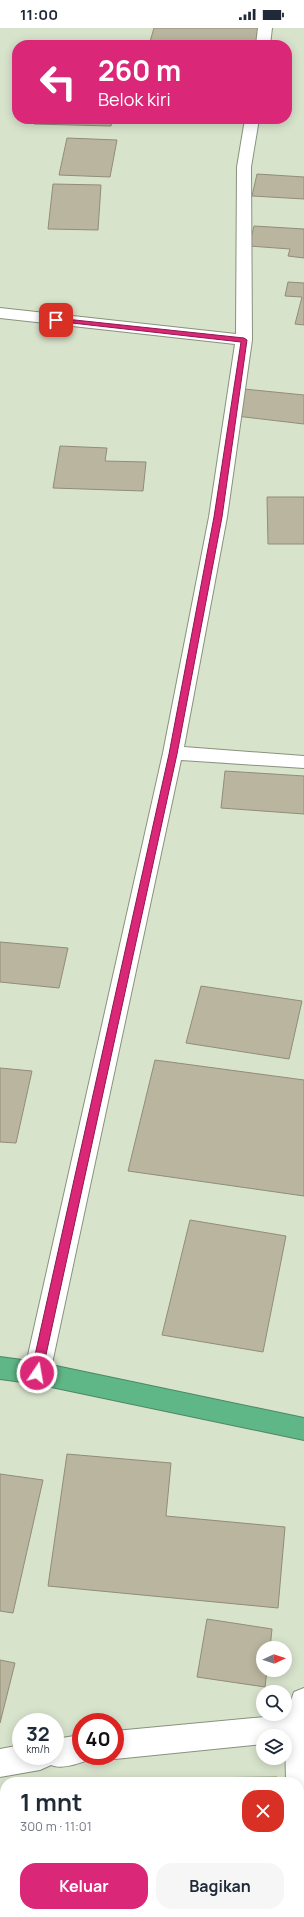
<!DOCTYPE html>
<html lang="id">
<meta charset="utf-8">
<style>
:root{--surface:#fff;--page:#f6f6f7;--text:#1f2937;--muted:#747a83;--accent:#db2777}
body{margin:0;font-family:Manrope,sans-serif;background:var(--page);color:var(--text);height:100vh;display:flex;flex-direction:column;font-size:15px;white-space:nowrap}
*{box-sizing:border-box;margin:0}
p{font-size:13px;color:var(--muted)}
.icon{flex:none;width:22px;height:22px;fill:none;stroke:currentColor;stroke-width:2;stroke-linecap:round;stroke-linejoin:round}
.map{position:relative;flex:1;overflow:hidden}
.details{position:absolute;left:0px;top:1749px;width:304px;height:140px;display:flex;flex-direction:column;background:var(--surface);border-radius:16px 16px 0 0;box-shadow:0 2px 10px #0003}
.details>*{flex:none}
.top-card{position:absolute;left:12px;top:12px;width:280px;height:84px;border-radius:16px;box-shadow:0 2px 10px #0003;background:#db2777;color:#fff;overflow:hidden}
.needle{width:26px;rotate:86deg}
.buttons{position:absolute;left:256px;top:1613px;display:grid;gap:8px}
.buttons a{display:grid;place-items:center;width:36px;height:36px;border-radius:50%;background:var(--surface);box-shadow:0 2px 10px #0003;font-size:20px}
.speed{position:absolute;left:12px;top:1685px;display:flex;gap:8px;font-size:20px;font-weight:700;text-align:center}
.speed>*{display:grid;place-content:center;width:52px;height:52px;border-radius:50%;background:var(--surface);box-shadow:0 2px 10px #0003;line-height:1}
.speed small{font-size:10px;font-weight:400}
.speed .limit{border:6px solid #d22;background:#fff;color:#111}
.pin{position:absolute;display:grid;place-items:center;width:34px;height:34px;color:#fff;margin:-17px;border-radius:8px;box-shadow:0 2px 6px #0006}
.me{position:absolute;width:44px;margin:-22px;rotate:12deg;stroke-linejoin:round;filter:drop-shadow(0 0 3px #0008)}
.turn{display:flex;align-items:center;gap:14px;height:84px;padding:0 20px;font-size:18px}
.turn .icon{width:52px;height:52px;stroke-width:2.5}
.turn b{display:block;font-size:28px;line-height:34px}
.round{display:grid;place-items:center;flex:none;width:42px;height:42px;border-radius:16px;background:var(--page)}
.overview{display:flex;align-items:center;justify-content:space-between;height:68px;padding:0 20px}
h1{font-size:24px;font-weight:700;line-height:30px}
.action{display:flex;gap:8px;margin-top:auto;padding:8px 20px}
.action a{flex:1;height:46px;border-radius:16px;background:var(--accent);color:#fff;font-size:16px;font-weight:700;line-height:46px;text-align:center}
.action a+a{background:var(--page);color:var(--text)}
.status{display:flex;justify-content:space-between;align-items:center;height:28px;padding:0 20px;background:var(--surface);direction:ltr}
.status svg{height:11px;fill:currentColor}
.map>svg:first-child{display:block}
.building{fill:#b9b59e;stroke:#918d77}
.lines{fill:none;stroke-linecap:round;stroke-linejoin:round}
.minor-casing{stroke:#88927d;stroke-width:2}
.highway-casing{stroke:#4d8765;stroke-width:2}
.minor{fill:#fff;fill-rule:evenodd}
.highway{fill:#5fb687;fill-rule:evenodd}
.route{fill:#db2777;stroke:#8e194d}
</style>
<div class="status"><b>11:00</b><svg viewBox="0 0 49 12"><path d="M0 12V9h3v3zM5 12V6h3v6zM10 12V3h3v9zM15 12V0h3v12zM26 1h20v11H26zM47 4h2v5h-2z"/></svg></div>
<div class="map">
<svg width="304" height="1889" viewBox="0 0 304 1889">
<rect width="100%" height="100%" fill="#d8e3cc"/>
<g class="building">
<path d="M154,0H259L256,17H149Z"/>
<path d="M35,91H112L111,98L34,96Z"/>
<path d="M67,110L117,112L110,149L59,147Z"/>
<path d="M257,146L304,149V171L252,168Z"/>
<path d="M53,156L101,157L98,202L48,201Z"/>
<path d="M254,198L304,201V230L288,228L290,221L249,218Z"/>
<path d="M288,254L304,255V297L295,296L302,269L285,268Z"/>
<path d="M244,361L304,367V396L236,388Z"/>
<path d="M60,418L107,420L105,433L146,434L143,463L53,460Z"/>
<path d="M267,469H304V516H268Z"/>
<path d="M225,743L304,748V786L221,780Z"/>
<path d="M0,914L68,920L59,960L0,954Z"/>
<path d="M201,958L302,973L289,1031L186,1015Z"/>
<path d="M155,1032L304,1052V1168L128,1143Z"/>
<path d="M0,1040L32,1043L16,1115L0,1114Z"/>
<path d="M190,1192L286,1208L263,1324L162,1307Z"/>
<path d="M67,1426L171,1435L166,1488L285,1499L278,1580L48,1558Z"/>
<path d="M0,1446L43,1452L13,1585L0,1583Z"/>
<path d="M207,1591L272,1601L270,1620H263V1642H267L265,1659L197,1649Z"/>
<path d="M0,1632L15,1635L0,1695Z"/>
<path d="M277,1749V1754H189V1750Z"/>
<path d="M82,1884H176V1885L82,1889Z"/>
<path d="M192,1884H284L285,1889H192Z"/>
</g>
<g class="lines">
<defs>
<g id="minor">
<path d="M258,0H272L270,17H256Z"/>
<path d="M245,91H259L251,139L252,312L227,489L184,719L304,728V740L181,732L50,1345L46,1353L37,1356L28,1353L24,1345L163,725L209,489L235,316L0,290V280L236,306L237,139Z"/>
<path d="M304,1660V1812L299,1814V1754H286L285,1708H263V1716L115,1731L108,1728H115V1703L286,1687L294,1664Z"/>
<path d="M81,1707V1728H93L91,1731C80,1735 62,1742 51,1737L40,1742L0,1749V1721L21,1717V1728H55V1711Z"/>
<path d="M299,1853L304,1855V1889H288L287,1884H299Z"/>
</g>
<path id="highway" d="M0,1329L37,1334L304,1390V1412L37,1356L0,1351Z"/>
</defs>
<use href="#minor" class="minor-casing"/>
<use href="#highway" class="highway-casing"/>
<use href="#minor" class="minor"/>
<use href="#highway" class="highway"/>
</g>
<path class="route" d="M56,290L244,310L247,312L222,489L177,726L42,1345L40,1348H33L31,1345L169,726L214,489L241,314L54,293V290Z"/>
</svg>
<div class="buttons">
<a><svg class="needle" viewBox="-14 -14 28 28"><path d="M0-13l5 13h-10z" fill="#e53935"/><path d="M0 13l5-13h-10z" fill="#747a83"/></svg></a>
<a><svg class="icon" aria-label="search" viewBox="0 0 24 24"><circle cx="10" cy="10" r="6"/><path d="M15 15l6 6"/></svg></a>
<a><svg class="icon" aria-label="layers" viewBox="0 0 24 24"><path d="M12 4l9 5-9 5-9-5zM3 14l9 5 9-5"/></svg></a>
</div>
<div class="speed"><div>32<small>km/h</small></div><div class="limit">40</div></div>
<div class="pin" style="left:56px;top:292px;background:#d93025"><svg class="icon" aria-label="arrive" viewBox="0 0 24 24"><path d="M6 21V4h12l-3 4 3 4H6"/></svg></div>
<svg class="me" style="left:37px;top:1345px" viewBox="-20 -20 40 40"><circle r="17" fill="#db2777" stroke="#fff" stroke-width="3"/><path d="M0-11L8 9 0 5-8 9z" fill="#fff"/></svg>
<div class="top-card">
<div class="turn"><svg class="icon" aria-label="left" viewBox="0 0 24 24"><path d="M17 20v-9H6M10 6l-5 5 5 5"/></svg><div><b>260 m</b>Belok kiri</div></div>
</div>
<section class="details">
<div class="overview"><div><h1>1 mnt</h1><p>300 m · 11:01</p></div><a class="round" style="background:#d93025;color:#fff"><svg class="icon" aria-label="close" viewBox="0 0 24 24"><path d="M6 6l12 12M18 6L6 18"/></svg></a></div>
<div class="action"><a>Keluar</a><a>Bagikan</a></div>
</section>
</div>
